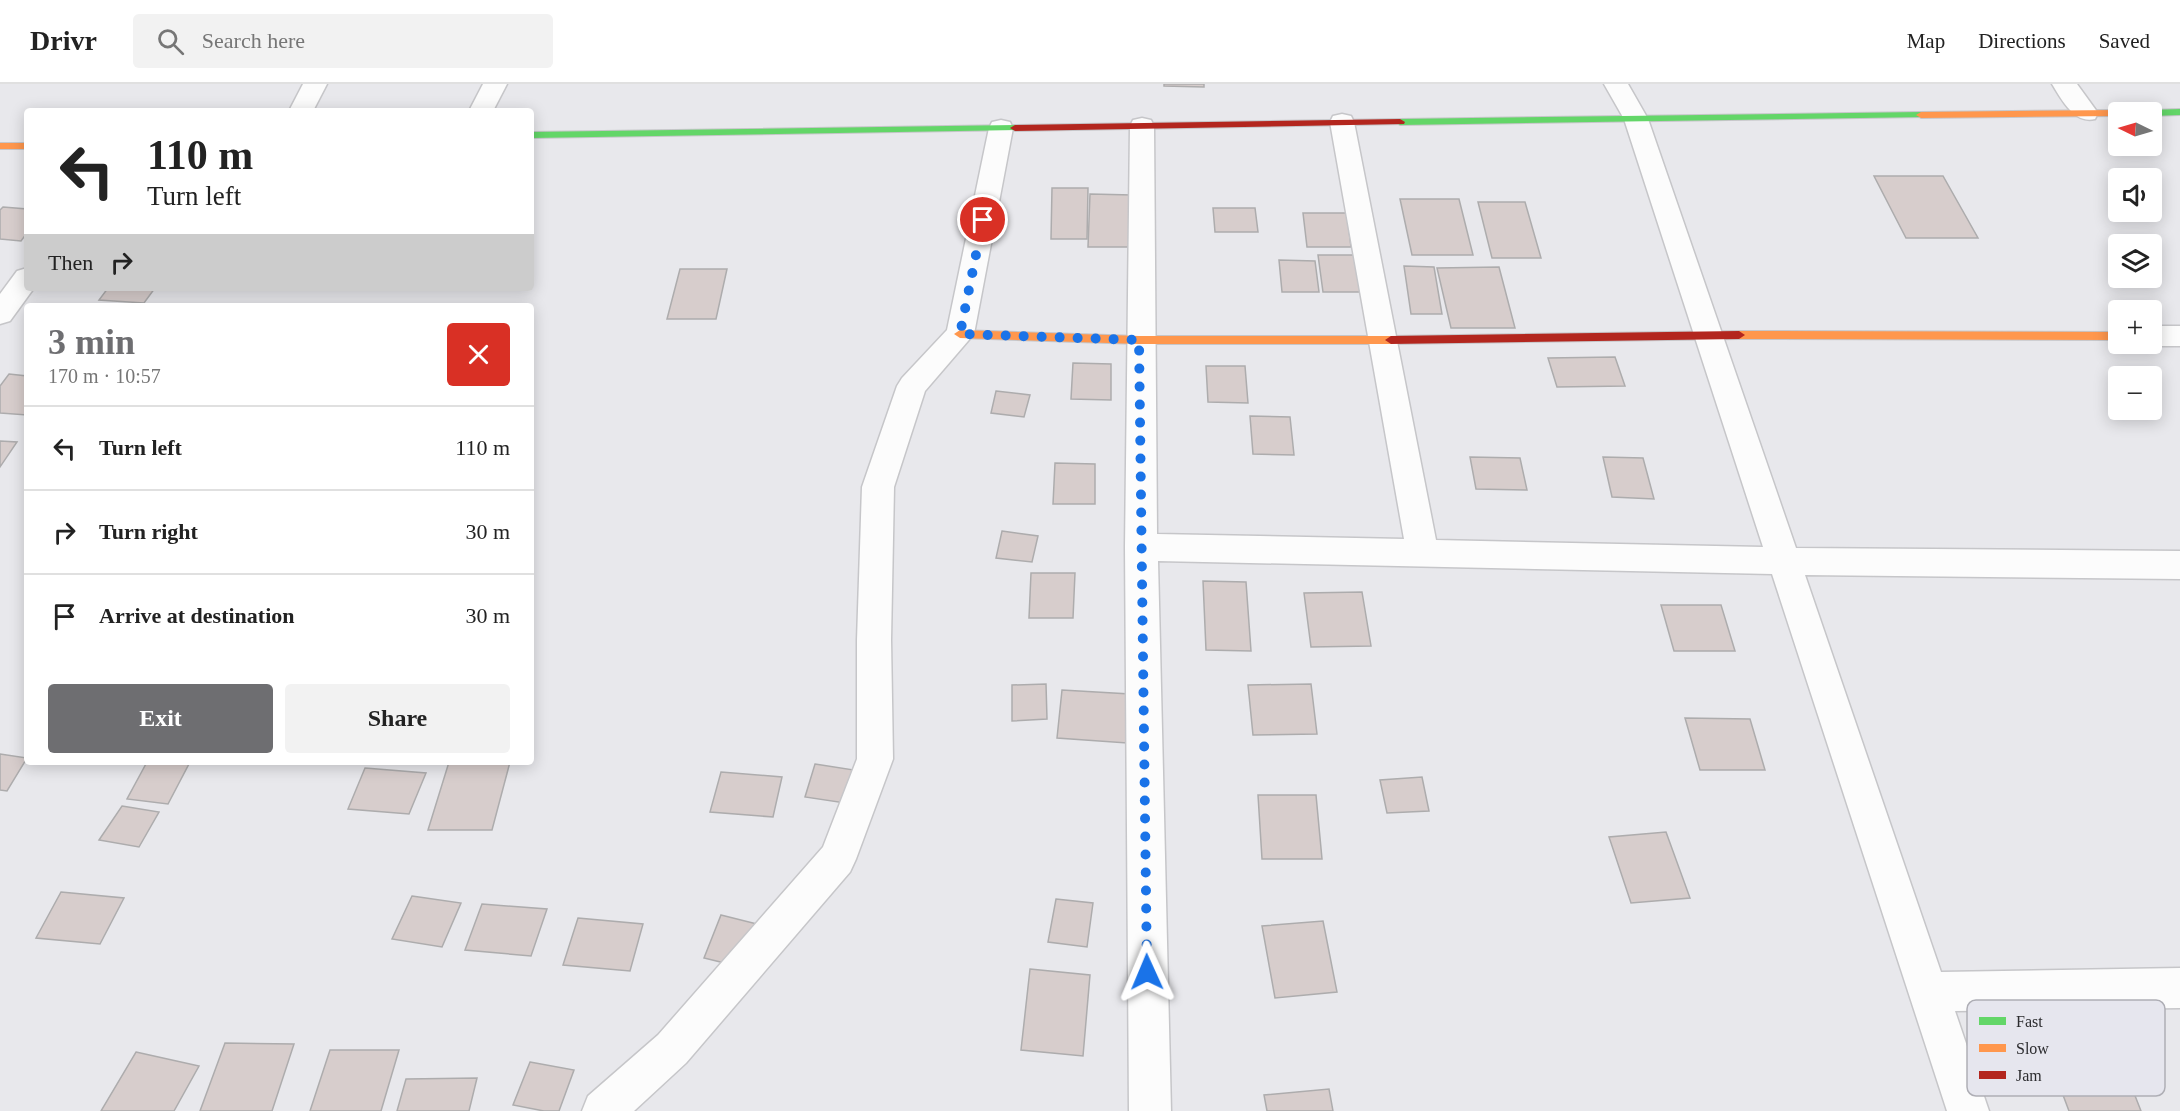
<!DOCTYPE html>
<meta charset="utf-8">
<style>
:root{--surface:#fff;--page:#f2f2f2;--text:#222;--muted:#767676;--line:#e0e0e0;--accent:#6e6e71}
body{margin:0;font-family:Georgia,serif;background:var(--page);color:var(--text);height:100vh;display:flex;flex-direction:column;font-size:22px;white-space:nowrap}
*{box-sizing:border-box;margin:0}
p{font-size:20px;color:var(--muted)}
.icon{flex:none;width:33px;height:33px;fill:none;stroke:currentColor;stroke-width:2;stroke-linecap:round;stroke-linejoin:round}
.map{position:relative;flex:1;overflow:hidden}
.details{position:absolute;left:24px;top:219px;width:510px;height:462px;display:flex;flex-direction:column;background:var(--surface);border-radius:6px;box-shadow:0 3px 15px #0003}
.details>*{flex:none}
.top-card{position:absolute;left:24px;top:24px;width:510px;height:183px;border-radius:6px;box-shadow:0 3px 15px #0003;background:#fff;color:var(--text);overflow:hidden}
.needle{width:39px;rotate:275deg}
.controls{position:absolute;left:2108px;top:18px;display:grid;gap:12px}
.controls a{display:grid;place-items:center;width:54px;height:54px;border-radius:6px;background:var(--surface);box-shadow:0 3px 15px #0003;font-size:30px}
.pin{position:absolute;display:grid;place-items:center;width:51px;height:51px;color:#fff;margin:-26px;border:3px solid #fff;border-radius:50%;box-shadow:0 2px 6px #0007}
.me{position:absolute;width:66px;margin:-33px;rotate:359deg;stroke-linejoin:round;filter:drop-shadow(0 0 4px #0008)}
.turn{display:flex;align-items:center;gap:21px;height:126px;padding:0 24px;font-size:27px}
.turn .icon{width:78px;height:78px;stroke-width:2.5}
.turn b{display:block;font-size:42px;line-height:51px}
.then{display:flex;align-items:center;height:57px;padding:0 24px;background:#0003;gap:12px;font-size:22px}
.round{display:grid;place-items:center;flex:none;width:63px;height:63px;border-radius:6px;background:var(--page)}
.summary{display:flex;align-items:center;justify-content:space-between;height:102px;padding:0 24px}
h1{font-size:36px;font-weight:800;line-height:45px;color:var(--accent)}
.action{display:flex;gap:12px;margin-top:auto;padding:12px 24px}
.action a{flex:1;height:69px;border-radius:6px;background:var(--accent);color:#fff;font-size:24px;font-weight:800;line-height:69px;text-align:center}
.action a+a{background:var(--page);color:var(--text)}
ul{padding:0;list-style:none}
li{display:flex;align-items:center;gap:18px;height:84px;padding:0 24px;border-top:2px solid var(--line)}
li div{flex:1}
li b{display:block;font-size:22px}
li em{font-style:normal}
header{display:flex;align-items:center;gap:36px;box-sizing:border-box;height:84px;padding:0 30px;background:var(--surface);border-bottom:2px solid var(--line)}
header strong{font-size:28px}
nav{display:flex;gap:33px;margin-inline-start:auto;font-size:21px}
.search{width:420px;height:54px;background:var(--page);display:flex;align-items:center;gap:15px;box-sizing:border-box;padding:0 21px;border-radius:6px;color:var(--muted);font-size:22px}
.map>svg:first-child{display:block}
.building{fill:#d7cdcc;stroke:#adacad;stroke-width:1.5}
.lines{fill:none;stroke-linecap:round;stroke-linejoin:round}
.street-casing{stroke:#c6c6c9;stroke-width:3}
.fast-casing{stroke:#c6c6c9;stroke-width:2}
.slow-casing{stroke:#c6c6c9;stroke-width:2}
.jam-casing{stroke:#c6c6c9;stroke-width:2}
.street{fill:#fcfcfc;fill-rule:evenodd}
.fast{fill:#63d668;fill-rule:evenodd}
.slow{fill:#ff974d;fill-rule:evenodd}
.jam{fill:#b3261e;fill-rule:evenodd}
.route{stroke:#1a73e8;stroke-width:10;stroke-dasharray:0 18}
.key{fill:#e6e6ee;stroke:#aeaeb5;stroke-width:1.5}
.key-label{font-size:16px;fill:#2c2c2f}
</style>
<header>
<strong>Drivr</strong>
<div class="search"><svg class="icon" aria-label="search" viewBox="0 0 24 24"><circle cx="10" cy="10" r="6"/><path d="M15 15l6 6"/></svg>Search here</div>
<nav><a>Map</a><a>Directions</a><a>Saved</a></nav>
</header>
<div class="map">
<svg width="2180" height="1027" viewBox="0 0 2180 1027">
<rect width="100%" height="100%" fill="#e8e8ec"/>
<g class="building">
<path d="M1164,0H1204V3L1164,2Z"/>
<path d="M1874,92H1943L1978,154H1906Z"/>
<path d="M1052,104H1088L1087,155H1051Z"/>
<path d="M1090,110L1132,111V163H1088Z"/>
<path d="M1400,115H1459L1473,171H1412Z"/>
<path d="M1478,118H1525L1541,174H1492Z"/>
<path d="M3,123L27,125V149L21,157L0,155V126Z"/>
<path d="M1213,124H1255L1258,148H1215Z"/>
<path d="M1303,129H1347L1351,163H1307Z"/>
<path d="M1318,171H1363L1368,208H1323Z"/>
<path d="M1279,176L1315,177L1319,208H1282Z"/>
<path d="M1404,182L1434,183L1442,230H1411Z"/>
<path d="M1499,183L1515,244H1451L1437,184Z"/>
<path d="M680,185H727L716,235H667Z"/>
<path d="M108,204H155L144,219L99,216Z"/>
<path d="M1615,273L1625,302L1557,303L1548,274Z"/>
<path d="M1073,279L1111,280V316L1071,315Z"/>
<path d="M1206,282H1245L1248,319L1208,318Z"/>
<path d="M9,290L27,292V331L0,329V302Z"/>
<path d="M996,307L1030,311L1024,333L991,329Z"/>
<path d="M1250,332L1290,333L1294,371L1253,370Z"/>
<path d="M0,357L17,358L0,383Z"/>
<path d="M1470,373L1520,374L1527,406L1476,405Z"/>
<path d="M1603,373L1643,374L1654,415L1612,413Z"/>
<path d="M1055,379L1095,380V420H1053Z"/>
<path d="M1002,447L1038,452L1032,478L996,474Z"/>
<path d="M1031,489H1075L1073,534H1029Z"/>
<path d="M1203,497L1246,498L1251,567L1206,566Z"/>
<path d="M1362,508L1371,562L1311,563L1304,509Z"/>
<path d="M1661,521H1721L1735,567H1674Z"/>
<path d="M1046,600L1047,635L1012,637V601Z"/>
<path d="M1311,600L1317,650L1253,651L1248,601Z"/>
<path d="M1062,606L1130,610L1127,659L1057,654Z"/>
<path d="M1685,634L1750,635L1765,686H1700Z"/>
<path d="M0,670L27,674L7,707L0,706Z"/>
<path d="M147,678H190L168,720L127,715Z"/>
<path d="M449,678H510L492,746H428Z"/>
<path d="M815,680L854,686L845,719L805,713Z"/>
<path d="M365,684L426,689L409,730L348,725Z"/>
<path d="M721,688L782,693L773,733L710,728Z"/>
<path d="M1422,693L1429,727L1387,729L1380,696Z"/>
<path d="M1258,711H1316L1322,775H1262Z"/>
<path d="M122,722L159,728L139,763L99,756Z"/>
<path d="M1666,748L1690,814L1631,819L1609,753Z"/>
<path d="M61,808L124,814L100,860L36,854Z"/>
<path d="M412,812L461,819L442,863L392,855Z"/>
<path d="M1056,815L1093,819L1087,863L1048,858Z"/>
<path d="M482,820L547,825L531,872L465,866Z"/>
<path d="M721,831L757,840L741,883L704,874Z"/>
<path d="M578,834L643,840L630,887L563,881Z"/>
<path d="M1323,837L1337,908L1275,914L1262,842Z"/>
<path d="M1030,885L1090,891L1083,972L1021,966Z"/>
<path d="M225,959L294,960L272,1027H200Z"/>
<path d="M330,966H399L381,1027H310Z"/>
<path d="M136,968L199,982L174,1027H101Z"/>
<path d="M530,978L574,986L559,1027H544L513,1021Z"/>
<path d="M2051,979L2123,981L2141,1027H2069Z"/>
<path d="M477,994L469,1027H397L406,995Z"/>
<path d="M1329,1005L1333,1027H1267L1264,1011Z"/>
</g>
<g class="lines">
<defs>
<g id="street">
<path d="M303,0H327L313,27H289Z"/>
<path d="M483,0H507L493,27H469Z"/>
<path d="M1604,0H1628L1648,35L1796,464L2180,467V495L1805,491L1941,888L2180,884V924L1955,927L1989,1027H1947L1772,490L1158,477L1171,1027H1129L1125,463L1130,42L1133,36L1142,34L1151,36L1154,42L1157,450L1404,455L1330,38L1333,32L1342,30L1351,32L1354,38L1436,456L1763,463L1624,35Z"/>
<path d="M2052,0H2077L2098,29L2095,35C2074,40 2062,16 2052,0Z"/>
<path d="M1001,36L1010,38L1013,44L974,250L925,307L894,403L891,556L893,675L856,775L850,788L686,979L634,1027H582L588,1012L658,951L823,763L857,675V556L862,403L897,302L902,294L947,246L989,44L992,38Z"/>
<path d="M27,184V204H34L10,237L0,240V210L17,187Z"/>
<path d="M2151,242H2180V262H2151L2141,260H2151Z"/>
</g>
<g id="fast">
<path d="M2180,25V31L2151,32V28H2146L2151,26Z"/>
<path d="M1921,28L1926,31L1925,33L1400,41L1395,38L1400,35Z"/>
<path d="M1015,41L1020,44L1019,46L531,54V48Z"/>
</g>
<g id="slow">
<path d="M2118,26L2123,28H2118V32L1921,34L1916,31L1921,28Z"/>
<rect x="0" y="59" width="27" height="6"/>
<path d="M960,246L1139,252H1391L1397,256L1391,260H1139L960,254L954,250Z"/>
<path d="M1739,247L2118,248V256L1739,255L1733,251Z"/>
</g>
<g id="jam">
<path d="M1400,35L1405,38L1404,40L1015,47L1010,44L1015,41Z"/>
<path d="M1739,247L1745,251L1739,255L1391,260L1385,256L1391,252Z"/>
</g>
</defs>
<use href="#street" class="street-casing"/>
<use href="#fast" class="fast-casing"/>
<use href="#slow" class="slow-casing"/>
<use href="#jam" class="jam-casing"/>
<use href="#street" class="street"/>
<use href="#fast" class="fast"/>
<use href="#slow" class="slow"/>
<use href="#jam" class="jam"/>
</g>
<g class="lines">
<path class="route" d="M983,136L960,250L1139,256L1147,888"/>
</g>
<rect x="1967" y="916" width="198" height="96" rx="9" class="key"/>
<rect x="1979" y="933" width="27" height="8" fill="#63d668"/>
<rect x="1979" y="960" width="27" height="8" fill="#ff974d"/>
<rect x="1979" y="987" width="27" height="8" fill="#b3261e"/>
<g class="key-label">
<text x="2016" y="943">Fast</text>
<text x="2016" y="970">Slow</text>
<text x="2016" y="997">Jam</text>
</g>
</svg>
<div class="controls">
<a><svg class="needle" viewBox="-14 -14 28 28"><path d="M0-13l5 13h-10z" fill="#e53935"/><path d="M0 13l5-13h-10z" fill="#767676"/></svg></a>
<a><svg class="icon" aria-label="sound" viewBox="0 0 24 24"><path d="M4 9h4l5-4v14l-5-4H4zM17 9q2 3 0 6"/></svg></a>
<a><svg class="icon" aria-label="layers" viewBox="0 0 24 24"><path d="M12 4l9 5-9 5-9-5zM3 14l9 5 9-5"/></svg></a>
<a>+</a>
<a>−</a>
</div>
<div class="pin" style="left:983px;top:136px;background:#d93025"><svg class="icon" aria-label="arrive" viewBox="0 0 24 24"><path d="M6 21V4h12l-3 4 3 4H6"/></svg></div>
<svg class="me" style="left:1147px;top:888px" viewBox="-20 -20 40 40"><path d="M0-17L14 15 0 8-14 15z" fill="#1a73e8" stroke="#fff" stroke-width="4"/></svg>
<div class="top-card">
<div class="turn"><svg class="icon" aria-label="left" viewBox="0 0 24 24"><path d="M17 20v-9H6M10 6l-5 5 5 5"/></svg><div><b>110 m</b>Turn left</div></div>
<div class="then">Then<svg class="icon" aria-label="right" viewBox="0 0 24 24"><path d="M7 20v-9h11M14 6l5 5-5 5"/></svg></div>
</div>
<section class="details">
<div class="summary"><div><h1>3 min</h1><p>170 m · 10:57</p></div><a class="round" style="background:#d93025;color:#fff"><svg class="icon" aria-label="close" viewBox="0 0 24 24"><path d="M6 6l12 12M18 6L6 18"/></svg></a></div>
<ul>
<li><svg class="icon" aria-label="left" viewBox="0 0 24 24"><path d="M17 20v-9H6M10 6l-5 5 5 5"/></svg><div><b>Turn left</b></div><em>110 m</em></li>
<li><svg class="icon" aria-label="right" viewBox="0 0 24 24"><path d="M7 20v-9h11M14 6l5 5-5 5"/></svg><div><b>Turn right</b></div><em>30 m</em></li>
<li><svg class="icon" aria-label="arrive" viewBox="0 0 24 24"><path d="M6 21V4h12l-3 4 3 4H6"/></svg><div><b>Arrive at destination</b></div><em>30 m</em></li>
</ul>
<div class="action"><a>Exit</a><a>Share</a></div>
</section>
</div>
